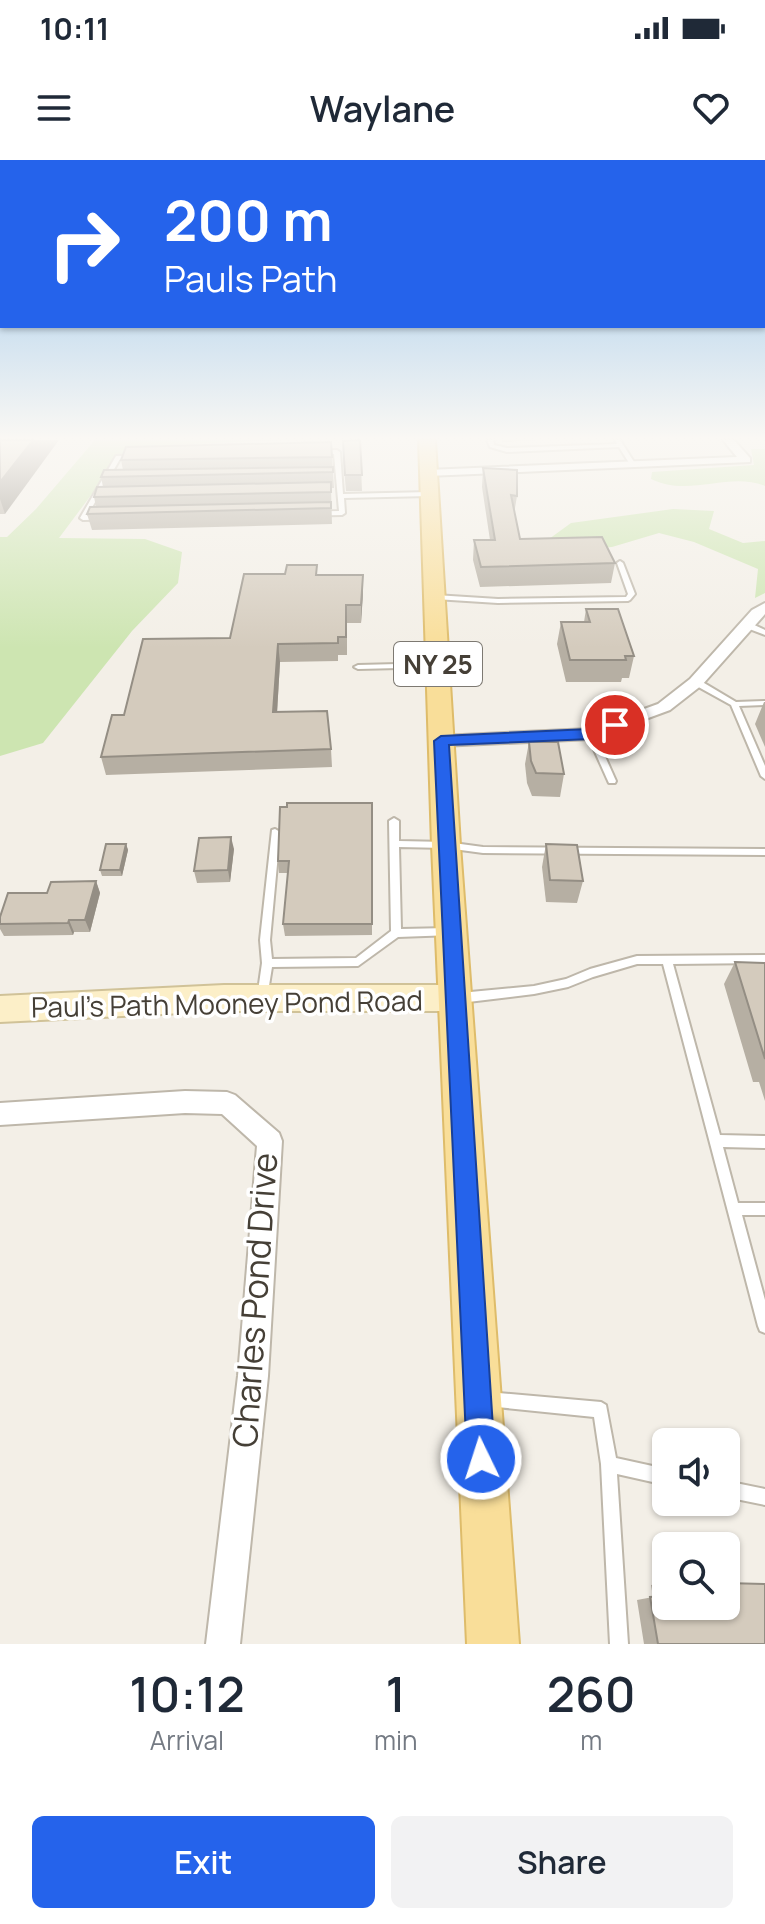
<!DOCTYPE html>
<style>
:root{--surface:#fff;--page:#f2f2f3;--text:#1f2937;--muted:#747a83;--accent:#2563eb}
body{margin:0;font-family:Manrope,sans-serif;background:var(--page);color:var(--text);height:100vh;display:flex;flex-direction:column;font-size:30px;white-space:nowrap}
*{box-sizing:border-box;margin:0}
p{font-size:26px;color:var(--muted)}
.icon{flex:none;width:44px;height:44px;fill:none;stroke:currentColor;stroke-width:2;stroke-linecap:round;stroke-linejoin:round}
.map{position:relative;height:1484px;overflow:hidden}
.sheet{display:flex;flex-direction:column;background:var(--surface);flex:1}
.sheet>*{flex:none}
.guide{position:absolute;left:0px;top:0px;width:766px;height:168px;box-shadow:0 2px 6px #0004;background:#2563eb;color:#fff;overflow:hidden}
.tools{position:absolute;left:652px;top:1268px;display:grid;gap:16px}
.tools a{display:grid;place-items:center;width:88px;height:88px;border-radius:12px;background:var(--surface);box-shadow:0 2px 6px #0004;font-size:40px}
.pin{position:absolute;display:grid;place-items:center;width:68px;height:68px;color:#fff;margin:-34px;border:4px solid #fff;border-radius:50%;box-shadow:0 2px 8px #0007}
.me{position:absolute;width:88px;margin:-44px;rotate:356deg;stroke-linejoin:round;filter:drop-shadow(0 0 6px #0008)}
.turn{display:flex;align-items:center;gap:28px;height:168px;padding:0 32px;font-size:36px}
.turn .icon{width:104px;height:104px;stroke-width:2.5}
.turn b{display:block;font-size:56px;line-height:68px}
.eta{display:flex;justify-content:space-evenly;align-items:center;height:136px;text-align:center}
.eta b{font-size:48px;font-weight:600;line-height:56px}
.cta{display:flex;gap:16px;margin-top:auto;padding:16px 32px}
.cta a{flex:1;height:92px;border-radius:12px;background:var(--accent);color:#fff;font-size:32px;font-weight:600;line-height:92px;text-align:center}
.cta a+a{background:var(--page);color:var(--text)}
.status{display:flex;justify-content:space-between;align-items:center;height:56px;padding:0 40px;background:var(--surface);direction:ltr}
.status svg{height:22px;fill:currentColor}
header{display:flex;justify-content:space-between;align-items:center;height:104px;padding:0 32px;background:var(--surface);font-size:36px;font-weight:600}
.map>svg:first-child{display:block}
.green{fill:#cde5b1}
.lines{fill:none;stroke-linecap:round;stroke-linejoin:round}
.lane-casing{stroke:#beb7aa;stroke-width:4}
.street-casing{stroke:#beb7aa;stroke-width:4}
.secondary-casing{stroke:#d0c298;stroke-width:4}
.primary-casing{stroke:#debc6a;stroke-width:4}
.lane{fill:#fff;fill-rule:evenodd}
.street{fill:#fff;fill-rule:evenodd}
.secondary{fill:#fcefc8;fill-rule:evenodd}
.primary{fill:#f9de99;fill-rule:evenodd}
.wall{fill:#b6afa3}
.shaded-wall{fill:#948e84}
.building{fill:#d4cbbd;stroke:#948e84;stroke-width:2}
.route{fill:#2563eb;stroke:#184099;stroke-width:2}
.labels{text-anchor:middle;dominant-baseline:central;stroke-width:7;stroke-linejoin:round;paint-order:stroke}
.shield{fill:#fff;stroke:#7d7972;stroke-width:2}
.shield-label{font-size:26px;font-weight:bold;fill:#453f36}
.street-label{font-size:28px;fill:#453f36;stroke:#fff}
.near-street-label{font-size:34px;fill:#453f36;stroke:#fff}
</style>
<div class="status"><b>10:11</b><svg viewBox="0 0 49 12"><path d="M0 12V9h3v3zM5 12V6h3v6zM10 12V3h3v9zM15 12V0h3v12zM26 1h20v11H26zM47 4h2v5h-2z"/></svg></div>
<header><svg class="icon" aria-label="menu" viewBox="0 0 24 24"><path d="M4 6h16M4 12h16M4 18h16"/></svg>Waylane<svg class="icon" aria-label="heart" viewBox="0 0 24 24"><path d="M12 20l-8-8c-3-5 5-10 8-4 3-6 11-1 8 4z"/></svg></header>
<div class="map">
<svg width="765" height="1484" viewBox="0 0 765 1484">
<rect width="100%" height="100%" fill="#f3efe7"/>
<g class="green">
<path d="M95,280H280L127,287L59,378L145,379L182,392L178,423L132,471L43,583L0,596V377H7L36,349Z"/>
<path d="M751,289H765V326C729,311 689,338 651,319L652,312L754,305Z"/>
<path d="M673,349L714,351L709,369L743,383L765,381V433L755,438L758,409L694,382L659,373L612,387L577,390L538,387L571,363Z"/>
</g>
<g class="lines">
<defs>
<g id="lane">
<path d="M487,280H493L494,285L507,288L617,284L615,280H620L636,305L631,306L619,287L507,292L490,287Z"/>
<path d="M337,290L340,292L343,334L429,332L432,334L429,336L344,338L345,353L342,355L83,360L80,358L116,296ZM334,294L339,351L87,356L120,299Z"/>
<path d="M620,401L623,403L635,434L630,440L628,441L498,443L435,439L432,437L435,435L498,439L626,437L628,434L617,403Z"/>
<path d="M744,463H750L765,470V475L744,467Z"/>
<path d="M438,503H441V507L358,509L354,507L358,505Z"/>
<path d="M693,520H699L736,542L765,541V545L739,546L765,606V619L761,616L731,545L693,524Z"/>
<path d="M591,571L595,574L616,621L615,623H609L608,621L587,574Z"/>
<path d="M394,658L399,661V681L446,682L483,687L765,689V695L483,693L446,688L399,687L401,769L449,768L453,769L454,772L453,775L398,777L358,806L272,807L267,838L266,841L262,843L258,841L257,838L262,803L260,780L272,670L275,669L280,672L270,780L272,799L356,798L391,771L389,661Z"/>
<path d="M765,795V803L673,804L720,975L765,976V988L723,987L738,1043H765V1055H742L765,1140V1173L760,1171L758,1166L663,804H637L593,817L568,827L534,834L460,843L456,841L455,838L456,835L460,833L534,826L566,819L590,809L637,796Z"/>
<path d="M487,1232L601,1242L606,1245L616,1298L666,1309V1325L617,1314L628,1484H610L601,1304L594,1257L487,1246L482,1244L480,1239L482,1234Z"/>
<path d="M726,1321L765,1329V1345L726,1337Z"/>
</g>
<g id="street">
<path d="M723,280H734L750,298V302L427,316L421,313L427,310L737,297Z"/>
<path d="M765,443V454L702,525L670,550L591,579L441,586L433,581L441,576L589,569L658,544L690,519L752,450Z"/>
<path d="M185,931L227,932L235,935L279,973L282,981L268,1216L240,1484H206L238,1216L257,986L222,954L185,953L0,965V943Z"/>
</g>
<path id="secondary" d="M224,825H454L465,829L469,838L465,847L454,851H224L0,862V836Z"/>
<path id="primary" d="M419,280H435L460,685L519,1484H467L432,685Z"/>
</defs>
<use href="#lane" class="lane-casing"/>
<use href="#street" class="street-casing"/>
<use href="#secondary" class="secondary-casing"/>
<use href="#primary" class="primary-casing"/>
<use href="#lane" class="lane"/>
<use href="#street" class="street"/>
<use href="#secondary" class="secondary"/>
<use href="#primary" class="primary"/>
</g>
<g class="wall">
<path d="M0,280L5,354H0Z"/>
<path d="M360,280L362,331H346L343,296Z"/>
<path d="M502,280H535L502,282Z"/>
<path d="M332,297L334,328H331L332,364L92,370L87,354L96,347L94,337L103,327L101,317L123,310L121,300Z"/>
<path d="M483,308L517,336L514,354L520,379L615,403L611,423L480,427L473,400L474,380H490L482,327Z"/>
<path d="M317,405V415L363,433L361,463H347V495H338V501L280,502L277,552L331,589L332,607L106,615L101,597L124,555L230,478Z"/>
<path d="M586,449L634,496L629,518H622L621,522H566L557,484L561,462H584Z"/>
<path d="M764,542H765V587L755,564Z"/>
<path d="M529,582L564,614L560,637L532,636L527,623L525,604Z"/>
<path d="M372,643V775L285,776L283,764L288,713H279L278,701Z"/>
<path d="M126,684L128,690L122,716H102L100,710Z"/>
<path d="M546,684L583,721L577,743L546,742L542,707Z"/>
<path d="M234,689L230,722L197,723L194,711Z"/>
<path d="M96,721L100,733L90,772H74L73,775L4,776L0,769V757L47,733Z"/>
<path d="M735,802L765,803V941L759,922H753L724,824Z"/>
<path d="M666,1422V1446L765,1484H644L637,1440L653,1437L651,1425Z"/>
</g>
<g class="shaded-wall">
<path d="M33,280H59L5,354L0,339V322Z"/>
<path d="M363,415V433L361,463V445Z"/>
<path d="M278,484L280,502L276,570L273,552Z"/>
<path d="M231,677L234,689L230,722L228,710Z"/>
<path d="M126,684L128,690L122,716L120,710Z"/>
<path d="M96,721L100,733L90,772L85,760Z"/>
<path d="M69,760L74,772L73,775L68,763Z"/>
</g>
<g class="building">
<path d="M0,280H33L0,322Z"/>
<path d="M360,280L362,315H345L343,281Z"/>
<path d="M331,282L332,297L121,300L126,287Z"/>
<path d="M333,307V312L101,317L104,310Z"/>
<path d="M483,308L517,310V336L511,335L520,379L602,377L615,403L481,407L474,380H495Z"/>
<path d="M331,322V332L94,337L97,327Z"/>
<path d="M331,342V348L87,354L90,347Z"/>
<path d="M287,405H317L316,415H363L361,445H346V477H338V483L278,484L273,552L327,551L331,589L101,597L112,555H124L143,479L230,478L244,414H285Z"/>
<path d="M586,449H618L634,496H625L626,500H570L561,462H590Z"/>
<path d="M529,582H558L564,614L536,613L531,601Z"/>
<path d="M287,643H372V764H283L289,701H278L280,647H287Z"/>
<path d="M231,677L228,710L194,711L199,678Z"/>
<path d="M106,684H126L120,710H100Z"/>
<path d="M546,684L577,685L583,721L550,720Z"/>
<path d="M96,721L85,760H69L68,763L0,764V757L8,733H47L51,722Z"/>
<path d="M735,802L765,803V899Z"/>
<path d="M726,1423L765,1424V1484H658L650,1437L666,1436V1446H726Z"/>
</g>
<linearGradient id="sky" x2="0" y2="1"><stop stop-color="#8dbfea"/><stop offset="0.57" stop-color="#faf8f4"/><stop offset="1" stop-color="#faf8f4" stop-opacity="0"/></linearGradient>
<rect width="765" height="488" fill="url(#sky)"/>
<path class="route" d="M615,560L623,565L621,568L591,579L449,585L495,1299L491,1309L481,1313L471,1309L467,1299L434,581L441,576L589,569Z"/>
<g class="labels">
<rect class="shield" x="394" y="482" width="88" height="44" rx="6"/>
<g class="shield-label">
<text x="438" y="504">NY 25</text>
</g>
<g class="street-label">
<text transform="translate(227 843) rotate(-1)">Paul's Path Mooney Pond Road</text>
</g>
<g class="near-street-label">
<text transform="translate(254 1140) rotate(-86)">Charles Pond Drive</text>
</g>
</g>
</svg>
<div class="tools">
<a><svg class="icon" aria-label="sound" viewBox="0 0 24 24"><path d="M4 9h4l5-4v14l-5-4H4zM17 9q2 3 0 6"/></svg></a>
<a><svg class="icon" aria-label="search" viewBox="0 0 24 24"><circle cx="10" cy="10" r="6"/><path d="M15 15l6 6"/></svg></a>
</div>
<div class="pin" style="left:615px;top:565px;background:#d93025"><svg class="icon" aria-label="arrive" viewBox="0 0 24 24"><path d="M6 21V4h12l-3 4 3 4H6"/></svg></div>
<svg class="me" style="left:481px;top:1299px" viewBox="-20 -20 40 40"><circle r="17" fill="#2563eb" stroke="#fff" stroke-width="3"/><path d="M0-11L8 9 0 5-8 9z" fill="#fff"/></svg>
<div class="guide">
<div class="turn"><svg class="icon" aria-label="right" viewBox="0 0 24 24"><path d="M7 20v-9h11M14 6l5 5-5 5"/></svg><div><b>200 m</b>Pauls Path</div></div>
</div>
</div>
<section class="sheet">
<div class="eta">
<div><b>10:12</b><p>Arrival</p></div>
<div><b>1</b><p>min</p></div>
<div><b>260</b><p>m</p></div>
</div>
<div class="cta"><a>Exit</a><a>Share</a></div>
</section>
